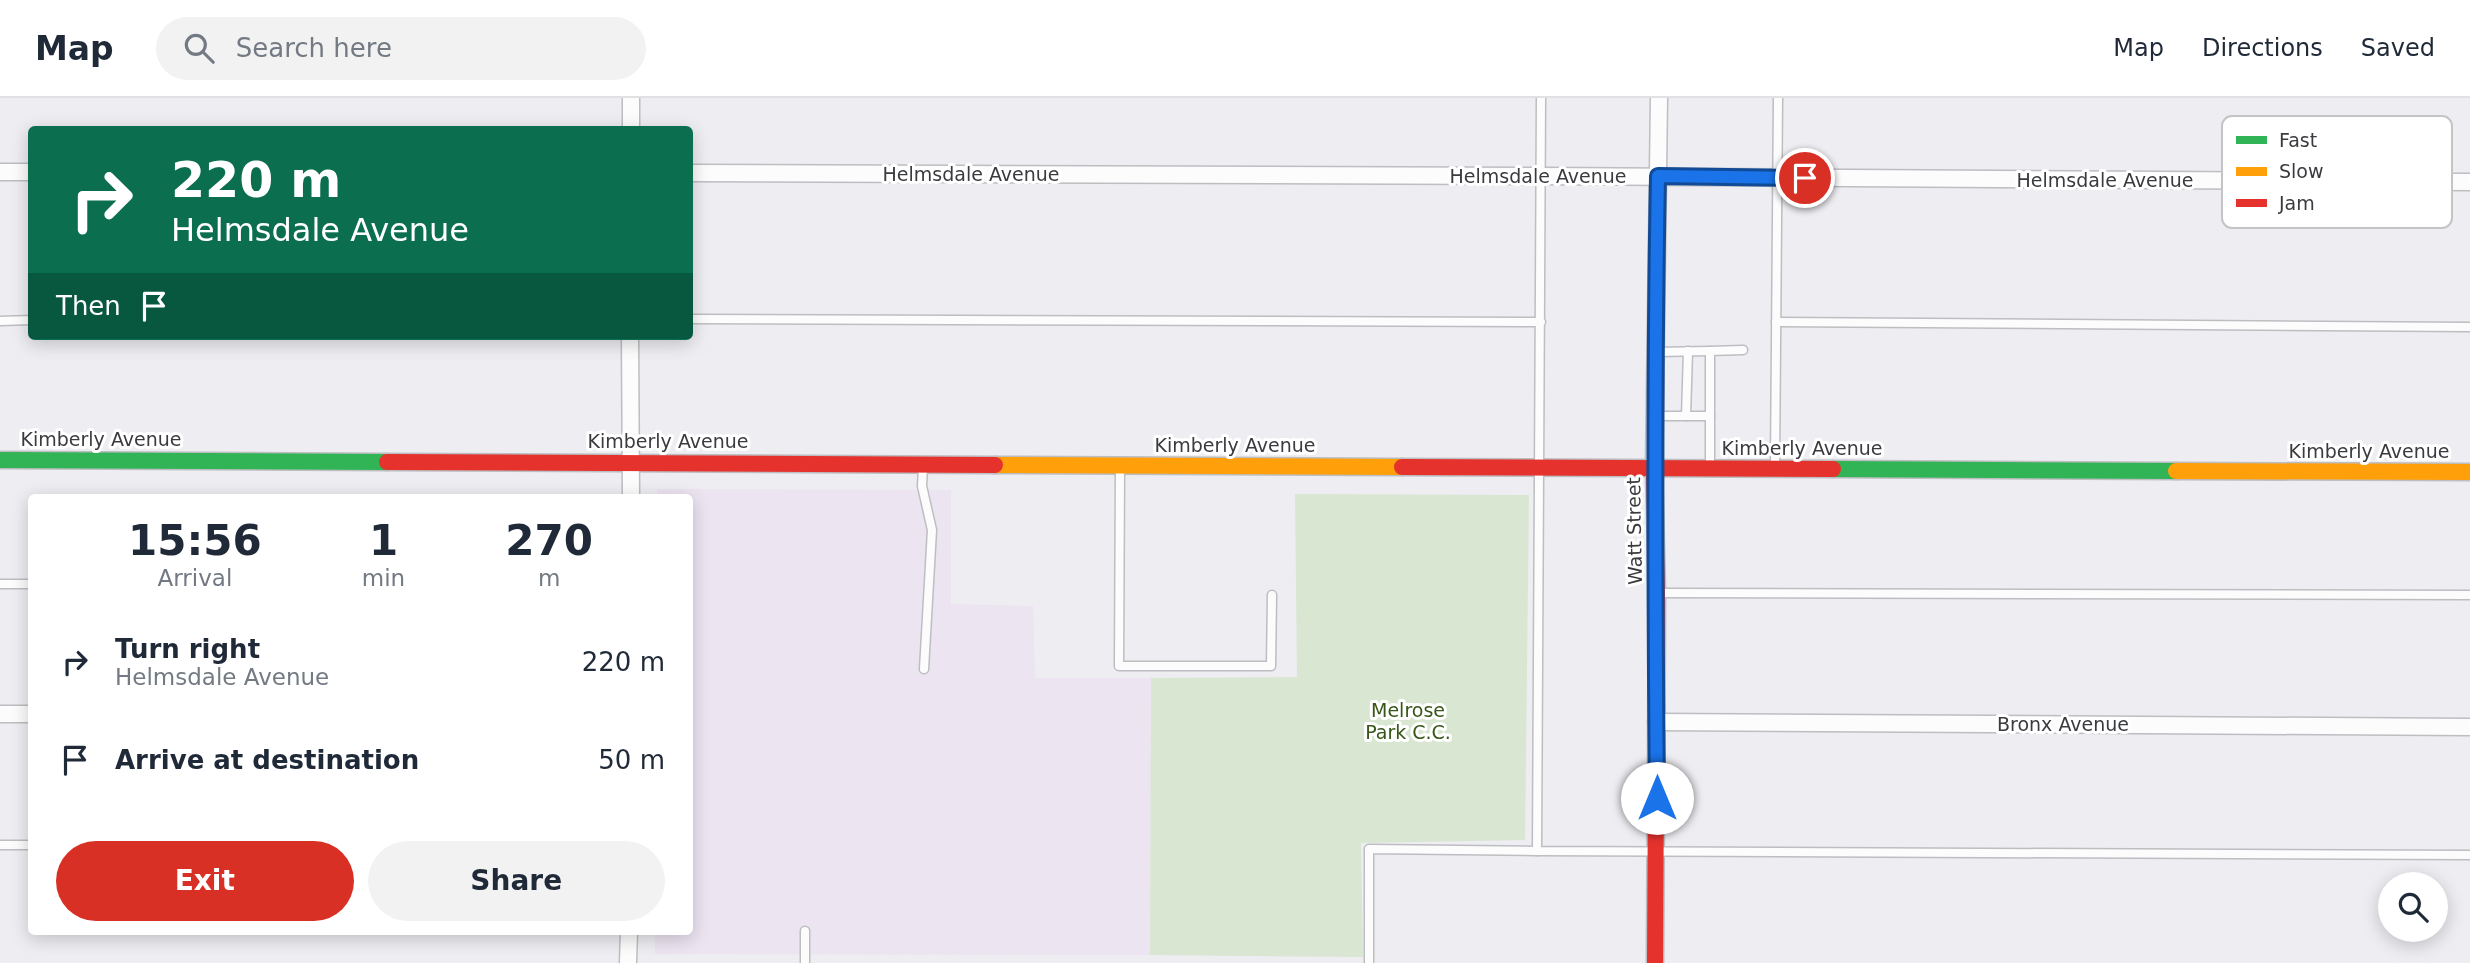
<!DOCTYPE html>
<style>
:root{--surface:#fff;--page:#f2f2f3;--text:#1f2937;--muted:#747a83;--line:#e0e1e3;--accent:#d93025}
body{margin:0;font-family:"DejaVu Sans",sans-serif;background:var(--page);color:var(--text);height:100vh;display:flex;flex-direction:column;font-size:26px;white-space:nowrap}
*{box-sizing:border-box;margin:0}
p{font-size:23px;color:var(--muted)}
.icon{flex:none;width:38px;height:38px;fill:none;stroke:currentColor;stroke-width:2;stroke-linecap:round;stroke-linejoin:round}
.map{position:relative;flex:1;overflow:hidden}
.side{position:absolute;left:28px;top:396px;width:665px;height:441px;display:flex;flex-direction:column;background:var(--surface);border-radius:7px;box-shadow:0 4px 18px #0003}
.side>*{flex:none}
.banner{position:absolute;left:28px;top:28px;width:665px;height:214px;border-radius:7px;box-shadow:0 4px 18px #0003;background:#0b6e4f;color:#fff;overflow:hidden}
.controls{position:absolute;left:2378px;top:774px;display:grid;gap:14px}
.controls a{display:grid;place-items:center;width:70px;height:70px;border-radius:50%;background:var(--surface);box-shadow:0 4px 18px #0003;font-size:35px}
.pin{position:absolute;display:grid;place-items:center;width:60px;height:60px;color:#fff;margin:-30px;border:4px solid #fff;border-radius:50%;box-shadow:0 2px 7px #0007}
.me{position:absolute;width:77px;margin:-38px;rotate:0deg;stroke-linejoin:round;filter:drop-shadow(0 0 5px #0008)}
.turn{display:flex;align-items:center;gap:24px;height:147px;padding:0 28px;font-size:32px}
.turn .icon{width:91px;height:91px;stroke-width:2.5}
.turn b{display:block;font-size:49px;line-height:60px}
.then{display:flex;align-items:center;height:66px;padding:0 28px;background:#0003;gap:14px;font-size:26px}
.eta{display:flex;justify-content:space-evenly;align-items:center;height:119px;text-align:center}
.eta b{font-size:42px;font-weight:600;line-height:49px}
.cta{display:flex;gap:14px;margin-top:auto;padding:14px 28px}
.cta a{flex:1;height:80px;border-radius:42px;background:var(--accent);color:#fff;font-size:28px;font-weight:600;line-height:80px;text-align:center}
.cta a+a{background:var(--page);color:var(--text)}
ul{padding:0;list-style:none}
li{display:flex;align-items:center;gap:21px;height:98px;padding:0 28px}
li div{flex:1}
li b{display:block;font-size:26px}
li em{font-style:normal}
header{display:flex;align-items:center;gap:42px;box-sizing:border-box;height:98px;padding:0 35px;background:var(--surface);border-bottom:2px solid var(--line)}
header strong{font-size:33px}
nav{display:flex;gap:38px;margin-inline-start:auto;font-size:24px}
.search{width:490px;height:63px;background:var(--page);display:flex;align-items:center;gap:18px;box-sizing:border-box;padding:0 24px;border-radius:38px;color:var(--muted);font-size:26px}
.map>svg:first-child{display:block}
.education{fill:#ece4f1}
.green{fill:#d9e6d2}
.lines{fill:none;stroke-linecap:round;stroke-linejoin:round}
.lane-casing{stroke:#bdbec1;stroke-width:11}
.street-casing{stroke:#bdbec1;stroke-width:19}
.fast-casing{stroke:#bdbec1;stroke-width:19}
.slow-casing{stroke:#bdbec1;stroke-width:19}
.jam-casing{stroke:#bdbec1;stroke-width:19}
.lane{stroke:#fcfcfd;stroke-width:8}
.street{stroke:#fcfcfd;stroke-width:16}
.fast{stroke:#30b455;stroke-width:16}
.slow{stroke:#ff9f0a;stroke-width:16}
.jam{stroke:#e5322d;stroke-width:16}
.route-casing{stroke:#114b97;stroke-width:18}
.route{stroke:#1a73e8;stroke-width:12}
.labels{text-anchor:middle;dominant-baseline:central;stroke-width:6;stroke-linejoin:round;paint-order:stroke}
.street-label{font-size:19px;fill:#3a3b3e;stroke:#fff}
.park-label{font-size:19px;fill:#375618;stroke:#fff}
.key{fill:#fff;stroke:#c4c4c5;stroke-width:2}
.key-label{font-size:19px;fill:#3a3b3e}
</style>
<header>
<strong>Map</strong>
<div class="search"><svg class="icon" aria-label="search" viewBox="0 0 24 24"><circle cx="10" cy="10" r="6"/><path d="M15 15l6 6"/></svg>Search here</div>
<nav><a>Map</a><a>Directions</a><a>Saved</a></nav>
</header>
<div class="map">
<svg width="2470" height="865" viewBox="0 0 2470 865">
<rect width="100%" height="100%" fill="#ededf2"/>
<path class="education" d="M657,391L951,392V506L1033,508L1035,580H1151L1150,857L655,856V833H690V399H657Z"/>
<path class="green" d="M1295,396L1529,397L1525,742L1361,745L1363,859L1150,857L1151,580L1297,579Z"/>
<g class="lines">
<defs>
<g id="lane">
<path d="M1541,0L1537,753L2470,757"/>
<path d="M690,221L1541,224"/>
<path d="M0,223L32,222"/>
<path d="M1776,224L2470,229"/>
<path d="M1656,254L1710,253"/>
<path d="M1655,318H1710V368"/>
<path d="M1686,318L1688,253"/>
<path d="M1710,318V253L1743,252"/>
<path d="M1775,368L1778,0"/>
<path d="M923,369L922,388L932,432L924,571"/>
<path d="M1120,370L1119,568H1271L1272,497"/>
<path d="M0,486H32"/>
<path d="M1657,495L2470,497"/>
<path d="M0,747H32"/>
<path d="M805,833V865"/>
<path d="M1369,865V751L1537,753"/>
</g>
<g id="street">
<path d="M631,32V0"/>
<path d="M0,74H32"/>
<path d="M690,75L1540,78L2470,84"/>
<path d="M630,238L631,399"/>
<path d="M1654,371L1659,0"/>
<path d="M0,616H32"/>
<path d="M1656,624L2470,629"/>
<path d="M628,865L629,833"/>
</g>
<g id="fast">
<path d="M0,362L387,364"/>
<path d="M1833,371L2176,373"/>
</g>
<g id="slow">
<path d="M995,367L1402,369"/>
<path d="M2176,373L2470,374"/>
</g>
<g id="jam">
<path d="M387,364L995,367"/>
<path d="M1402,369L1833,371"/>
<path d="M1654,371L1657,495L1655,865"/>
</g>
</defs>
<use href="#lane" class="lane-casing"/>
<use href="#street" class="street-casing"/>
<use href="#fast" class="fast-casing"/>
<use href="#slow" class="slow-casing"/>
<use href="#jam" class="jam-casing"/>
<use href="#lane" class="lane"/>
<use href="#street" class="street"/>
<use href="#fast" class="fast"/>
<use href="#slow" class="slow"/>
<use href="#jam" class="jam"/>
</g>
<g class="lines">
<defs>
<path id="route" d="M1657,700C1655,493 1654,286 1658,78L1805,80"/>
</defs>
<use href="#route" class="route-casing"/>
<use href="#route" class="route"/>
</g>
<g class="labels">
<g class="street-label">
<text x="971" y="76">Helmsdale Avenue</text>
<text x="1538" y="78">Helmsdale Avenue</text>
<text x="2105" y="82">Helmsdale Avenue</text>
<text x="101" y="341">Kimberly Avenue</text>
<text x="668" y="343">Kimberly Avenue</text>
<text x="1235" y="347">Kimberly Avenue</text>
<text x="1802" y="350">Kimberly Avenue</text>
<text x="2369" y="353">Kimberly Avenue</text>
<text transform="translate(1634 433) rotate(-91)">Watt Street</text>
<text x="2063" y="626">Bronx Avenue</text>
</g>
<g class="park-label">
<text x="1408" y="612">Melrose<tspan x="1408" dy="22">Park C.C.</tspan></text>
</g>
</g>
<rect x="2222" y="18" width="230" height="112" rx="10" class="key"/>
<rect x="2236" y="38" width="31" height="8" fill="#30b455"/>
<rect x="2236" y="69" width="31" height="9" fill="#ff9f0a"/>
<rect x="2236" y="101" width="31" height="8" fill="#e5322d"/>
<g class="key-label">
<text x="2279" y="49">Fast</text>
<text x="2279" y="80">Slow</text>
<text x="2279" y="112">Jam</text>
</g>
</svg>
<div class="controls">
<a><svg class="icon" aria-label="search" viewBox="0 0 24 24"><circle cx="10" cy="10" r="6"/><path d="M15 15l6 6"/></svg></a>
</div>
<div class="pin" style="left:1805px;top:80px;background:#d93025"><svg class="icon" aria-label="arrive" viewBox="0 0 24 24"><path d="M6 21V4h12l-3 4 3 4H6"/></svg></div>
<svg class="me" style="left:1657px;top:700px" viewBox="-20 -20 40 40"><circle r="19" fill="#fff"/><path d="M0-13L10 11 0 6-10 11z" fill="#1a73e8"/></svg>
<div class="banner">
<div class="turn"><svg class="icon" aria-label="right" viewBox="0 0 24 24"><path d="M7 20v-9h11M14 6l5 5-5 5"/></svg><div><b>220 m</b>Helmsdale Avenue</div></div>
<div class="then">Then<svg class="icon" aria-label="arrive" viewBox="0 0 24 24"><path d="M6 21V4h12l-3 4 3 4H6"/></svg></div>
</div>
<section class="side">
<div class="eta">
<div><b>15:56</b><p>Arrival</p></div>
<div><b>1</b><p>min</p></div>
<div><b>270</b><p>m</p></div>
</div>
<ul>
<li><svg class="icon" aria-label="right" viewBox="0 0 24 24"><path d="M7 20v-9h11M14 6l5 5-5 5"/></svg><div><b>Turn right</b><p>Helmsdale Avenue</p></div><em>220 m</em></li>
<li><svg class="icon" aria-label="arrive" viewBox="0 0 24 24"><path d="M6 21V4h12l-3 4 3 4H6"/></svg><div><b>Arrive at destination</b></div><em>50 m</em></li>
</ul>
<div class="cta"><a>Exit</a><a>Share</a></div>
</section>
</div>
